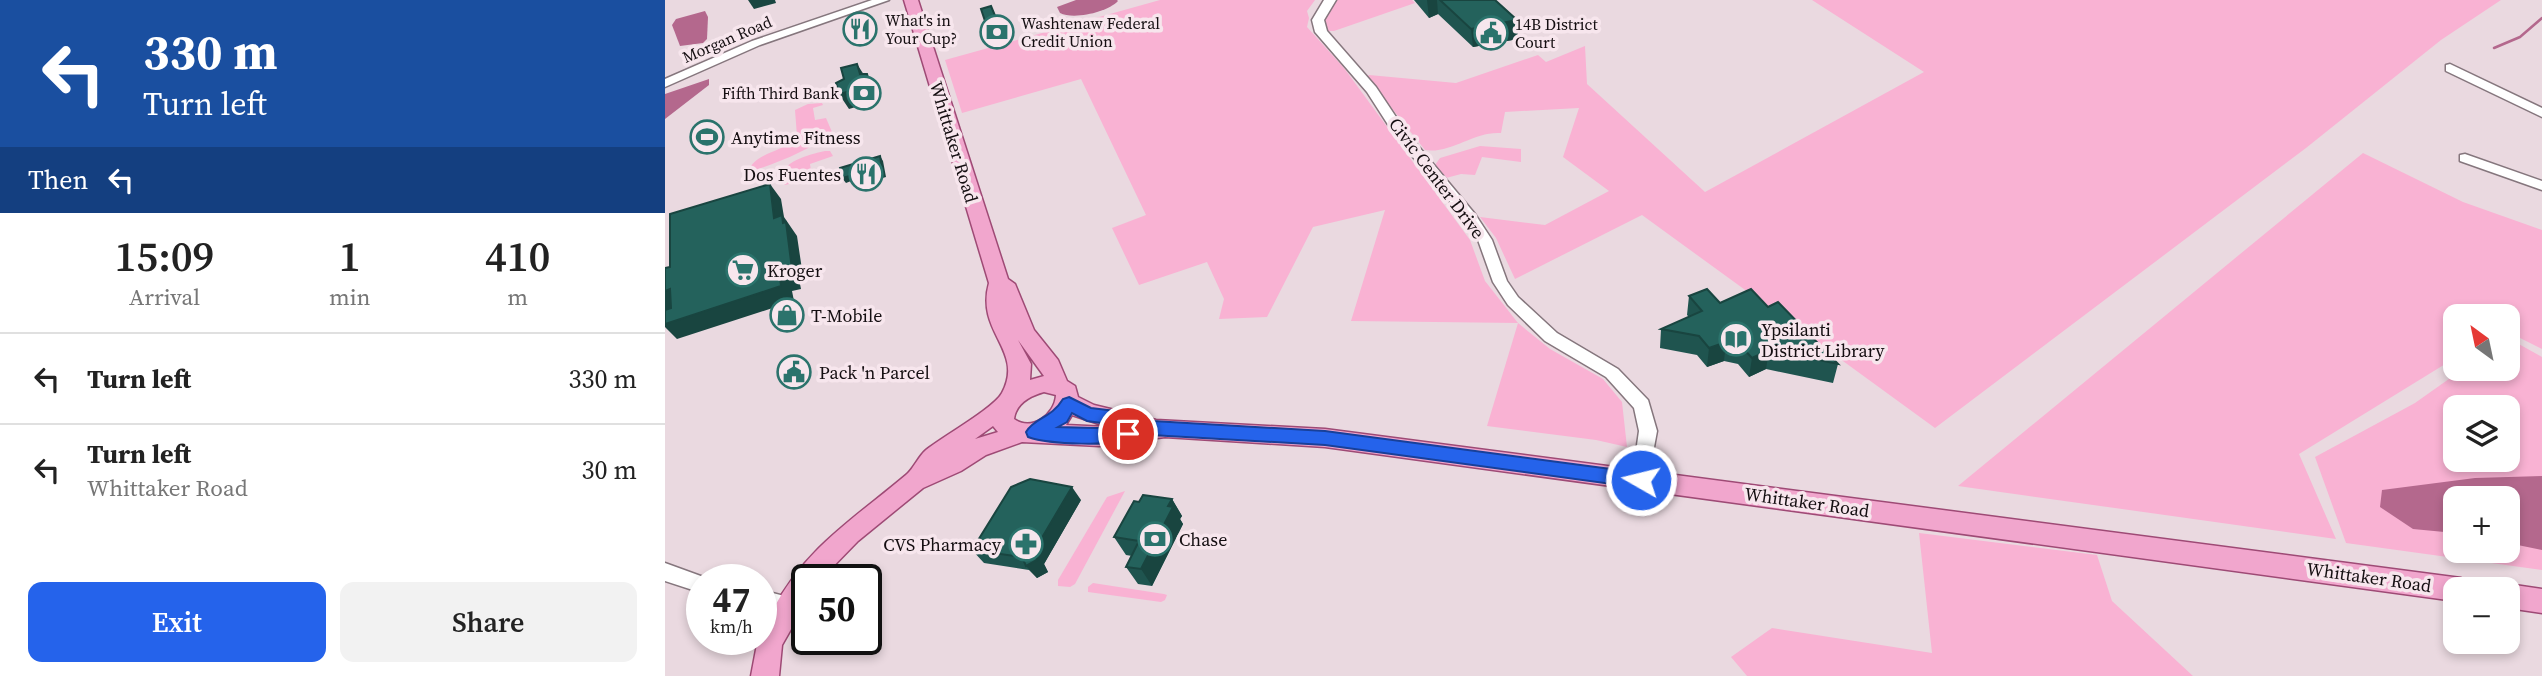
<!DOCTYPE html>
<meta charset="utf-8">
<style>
:root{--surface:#fff;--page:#f2f2f2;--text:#222;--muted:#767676;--line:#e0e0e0;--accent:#2563eb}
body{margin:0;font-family:"Source Serif 4",serif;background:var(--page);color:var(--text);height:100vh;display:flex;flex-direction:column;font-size:26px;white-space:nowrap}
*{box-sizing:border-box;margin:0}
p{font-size:23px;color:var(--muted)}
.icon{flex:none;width:38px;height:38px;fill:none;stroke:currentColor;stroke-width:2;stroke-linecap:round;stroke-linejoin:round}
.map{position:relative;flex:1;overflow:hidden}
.details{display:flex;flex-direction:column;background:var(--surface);width:665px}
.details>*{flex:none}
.guide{background:#1a4fa0;color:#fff;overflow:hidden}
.needle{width:46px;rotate:327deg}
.fabs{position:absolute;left:1778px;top:304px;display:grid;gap:14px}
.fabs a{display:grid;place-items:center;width:77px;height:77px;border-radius:14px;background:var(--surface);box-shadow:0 4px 10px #0003;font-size:35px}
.speed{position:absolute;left:21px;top:564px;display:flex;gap:14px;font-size:35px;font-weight:700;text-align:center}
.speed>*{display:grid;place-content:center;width:91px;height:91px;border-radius:50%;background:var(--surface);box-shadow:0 4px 10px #0003;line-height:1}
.speed small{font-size:18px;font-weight:400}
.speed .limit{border:4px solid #111;border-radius:10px;background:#fff;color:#111}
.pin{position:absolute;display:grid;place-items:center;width:60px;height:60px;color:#fff;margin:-30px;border:4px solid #fff;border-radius:50%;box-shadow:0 2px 7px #0007}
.me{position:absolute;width:77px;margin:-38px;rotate:278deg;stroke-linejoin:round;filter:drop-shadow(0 0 5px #0008)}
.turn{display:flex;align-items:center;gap:24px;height:147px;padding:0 28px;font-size:32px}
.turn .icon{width:91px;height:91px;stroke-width:2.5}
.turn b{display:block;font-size:49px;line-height:60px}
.then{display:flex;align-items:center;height:66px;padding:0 28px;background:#0003;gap:14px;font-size:26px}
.eta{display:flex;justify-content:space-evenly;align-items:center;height:119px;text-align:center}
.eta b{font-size:42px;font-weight:600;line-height:49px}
.button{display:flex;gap:14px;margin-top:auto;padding:14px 28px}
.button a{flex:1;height:80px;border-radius:14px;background:var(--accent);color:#fff;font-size:28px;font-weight:600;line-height:80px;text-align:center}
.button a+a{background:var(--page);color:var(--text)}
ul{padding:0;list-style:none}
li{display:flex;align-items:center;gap:21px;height:91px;padding:0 28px;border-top:2px solid var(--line)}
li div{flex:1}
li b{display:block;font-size:26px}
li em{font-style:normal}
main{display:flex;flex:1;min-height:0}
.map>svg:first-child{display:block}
.green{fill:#f9b2d3;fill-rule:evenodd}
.water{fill:#b4688d}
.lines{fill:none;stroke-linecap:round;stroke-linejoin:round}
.stream{stroke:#b4688d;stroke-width:2.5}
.minor-casing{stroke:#85767d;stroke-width:3}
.major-casing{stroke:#9e4a75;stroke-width:3}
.minor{fill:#fff;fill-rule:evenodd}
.major{fill:#f1a6cd;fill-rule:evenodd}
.wall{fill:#1f544f}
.shaded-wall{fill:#194540}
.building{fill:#24625c;stroke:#194540;stroke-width:2}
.route{fill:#2563eb;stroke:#184099;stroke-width:2}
.labels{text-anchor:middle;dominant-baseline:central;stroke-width:7;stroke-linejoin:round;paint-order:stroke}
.far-poi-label{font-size:16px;fill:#140e11;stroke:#f7e6ed;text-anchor:start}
.far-street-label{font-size:16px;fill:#140e11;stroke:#f7e6ed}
.poi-label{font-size:18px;fill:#140e11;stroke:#f7e6ed;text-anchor:start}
.street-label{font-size:18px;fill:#140e11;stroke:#f7e6ed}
</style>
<main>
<section class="details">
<div class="guide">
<div class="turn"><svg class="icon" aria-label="left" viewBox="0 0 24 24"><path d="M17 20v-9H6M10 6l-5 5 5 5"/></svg><div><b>330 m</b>Turn left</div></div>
<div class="then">Then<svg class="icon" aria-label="left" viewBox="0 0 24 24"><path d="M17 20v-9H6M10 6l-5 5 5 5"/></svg></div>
</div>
<div class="eta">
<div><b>15:09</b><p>Arrival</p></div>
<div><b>1</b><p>min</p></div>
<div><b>410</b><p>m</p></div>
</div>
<ul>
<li><svg class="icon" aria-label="left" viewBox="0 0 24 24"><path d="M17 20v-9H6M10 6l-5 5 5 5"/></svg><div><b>Turn left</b></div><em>330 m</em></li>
<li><svg class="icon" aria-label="left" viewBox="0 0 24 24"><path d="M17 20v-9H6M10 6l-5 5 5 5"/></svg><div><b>Turn left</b><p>Whittaker Road</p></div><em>30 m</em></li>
</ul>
<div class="button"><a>Exit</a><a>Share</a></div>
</section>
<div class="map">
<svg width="1877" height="676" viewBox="0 0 1877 676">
<rect width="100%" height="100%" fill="#ead9e0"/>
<g class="green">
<path d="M495,0H650L642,11L644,18L642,27L679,68L805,240L820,281L853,323L885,349L938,379L957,402L962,447L931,440L822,426L853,323L686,321L720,210L648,227L602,317L554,319L559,299L542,262L474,285L447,228L481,215L416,79L297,113L280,60Z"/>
<path d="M671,0H747L750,3L669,31H661L657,19Z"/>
<path d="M1147,0H1836L1776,40L1641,148L1270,428L977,215L850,279L831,238L815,217L880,225L944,191L898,157L914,108L840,112L836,133C809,131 786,154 760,150L702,77L704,75L791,83L873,55L881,62L920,46L922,84L1040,192L1259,72Z"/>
<path d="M157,103L158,105L148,108L150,120L161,118L167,132C147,149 115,162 90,170L85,168C94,151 121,152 132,136L130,110L143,104Z"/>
<path d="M815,146L856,149V162L817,157L810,175L796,174L781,178L770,165L775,158Z"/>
<path d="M160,151H165L168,156L145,164L147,178L120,185L115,181C116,161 143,155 160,151Z"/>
<path d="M1698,153L1798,202L1877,230V349L1843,332V317H1790V358L1634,454L1671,539L1293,486Z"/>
<path d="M1843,338L1877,357V570L1681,543L1650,457L1750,403L1798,369H1843ZM1790,408H1843V460H1790ZM1790,499H1843V551H1790Z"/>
<path d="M460,491L410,584L405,587L393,586V580L442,497Z"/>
<path d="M1254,533L1432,555L1447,601L1528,676H1082L1066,657L1107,628L1267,653Z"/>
<path d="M428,583L499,594L502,595L500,600L496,602L423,592V587Z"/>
</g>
<g class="water">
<path d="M411,0H452L453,1C443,12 409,20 395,13L392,7Z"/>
<path d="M40,11L43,17L42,39L38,43L15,46L7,25L11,19Z"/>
<path d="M44,79V85L0,119V94Z"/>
<path d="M1877,476V550L1843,543V499H1790V533L1748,529L1715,507L1717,490L1810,478Z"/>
</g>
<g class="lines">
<path class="stream" d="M1829,48L1855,37L1877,18"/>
<defs>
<g id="minor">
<path d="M207,0H224L95,45L0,87V79L87,41Z"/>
<path d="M659,0H671L659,20L662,31L711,87L739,129L810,214L827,240L842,281L853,297L892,333L953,369L983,400L992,431L982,485L976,487L970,485L967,480L974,431L969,408L941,377L880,341L843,305L828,282L813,240L800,220L729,134L702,92L650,32L647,20Z"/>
<path d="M1785,64L1877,108V117L1781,71V65Z"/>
<path d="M1800,154L1877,181V190L1795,161V155Z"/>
<path d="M0,563L44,579H37V593L0,581Z"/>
<path d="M96,590L131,599L134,605L131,611L124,614L96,608Z"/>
</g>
<g id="major">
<path d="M239,0H253L343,279L350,284L369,330L393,360L402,381L410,386L413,397L429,405L491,420L660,429L1796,578L1805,582L1809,590H1790V601L660,447L500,437L434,446L357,442L321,455L296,471L258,488L193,541L156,579H142V601L117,645L114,676H86L93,639H96C96,628 103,619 108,610C140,548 190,518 241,475C249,468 253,457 261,450C277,437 329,408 337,393C360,350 310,333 324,283ZM353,340L379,376L365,380L366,364ZM379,392L391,395C390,415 366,432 349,419C351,403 365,396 379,392ZM407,415L443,427L401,425ZM328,426L333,432L310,439Z"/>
<path d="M1843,584L1877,589V613L1843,608V590H1833Z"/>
</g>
</defs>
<use href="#minor" class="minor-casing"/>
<use href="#major" class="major-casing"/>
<use href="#minor" class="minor"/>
<use href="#major" class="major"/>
</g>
<g class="wall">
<path d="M749,0H830L853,39L808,47L773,14L764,18Z"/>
<path d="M1024,296L1055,303L1103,307L1173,364L1168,383L1101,369L1084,377L1073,364L1059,361L1042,367L1032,355L995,348L996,329L1024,317L1022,315Z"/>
<path d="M507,499L517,516L515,519L518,524L487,586L473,584L461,567L467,556L461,555L449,537L474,502Z"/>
<path d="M416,500L379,564L383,572L372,578L364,570L319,563L307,550Z"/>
</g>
<g class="shaded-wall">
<path d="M83,0H110L111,3L89,9Z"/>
<path d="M762,0H772L773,14L764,18Z"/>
<path d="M326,6L340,36L329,39L320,21Z"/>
<path d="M852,20L853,39L808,47L806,29Z"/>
<path d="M192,64L201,78L202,74L211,88L214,100L184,109L174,94L195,74Z"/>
<path d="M215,156L218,161L221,177L190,186L186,181L181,183L177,178Z"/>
<path d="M105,184L116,199L119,217L132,236L139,283L135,284L136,289L127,291L129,301L12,339L0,327V324Z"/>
<path d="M5,289L19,303L0,310V291Z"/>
<path d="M1061,342L1059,361L1042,367L1044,348Z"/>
<path d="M1104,350L1101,369L1084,377L1087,358Z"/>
<path d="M407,487L416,500L379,564L383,572L372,578L361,566Z"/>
<path d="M507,499L517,516L515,519L518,524L487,586L476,569Z"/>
</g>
<g class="building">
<path d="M775,0H830L852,20L806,29Z"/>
<path d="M326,6L331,18L320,21L316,9Z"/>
<path d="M192,64L195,74H202L205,86L174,94L171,83L179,79L176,68Z"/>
<path d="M215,156L218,172L186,181L185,176L177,178L175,168Z"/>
<path d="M105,184L109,218L117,215L118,223L121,222L127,269L123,270L124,274L115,277L116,286L0,324V310L6,308L5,289L0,291V268L5,267V214Z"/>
<path d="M1042,289L1055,303L1086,289L1103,307L1113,302L1173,364L1104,350L1087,358L1075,345L1061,342L1044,348L1034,336L996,329L1037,311L1024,296Z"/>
<path d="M365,479L407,487L369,551L372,560L361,566L357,557L307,550L346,487Z"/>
<path d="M478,495L507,499L503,506L508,507L476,569L461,567L474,541L449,537L469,501L474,502Z"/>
</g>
<path class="route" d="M404,397L426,408L467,413L488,421L660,431L976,473L982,475L985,480L982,485L976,488L660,445L486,435L465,427L422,421L407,413L402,422L393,427L469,429L472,434L469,439C447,446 386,445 363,437L361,432C370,417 386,419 398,399Z"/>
<defs>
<symbol id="restaurant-ring" viewBox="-11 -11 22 22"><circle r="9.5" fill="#f7e6ed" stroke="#2b736c" stroke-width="1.5"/><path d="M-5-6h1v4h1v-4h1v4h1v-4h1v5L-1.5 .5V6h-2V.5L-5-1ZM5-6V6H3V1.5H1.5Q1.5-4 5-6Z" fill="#2b736c"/></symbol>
<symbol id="bank-ring" viewBox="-11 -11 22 22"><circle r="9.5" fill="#f7e6ed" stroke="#2b736c" stroke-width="1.5"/><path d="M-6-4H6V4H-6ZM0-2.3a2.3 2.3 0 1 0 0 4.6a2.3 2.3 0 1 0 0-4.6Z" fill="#2b736c"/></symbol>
<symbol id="civic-ring" viewBox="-11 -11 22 22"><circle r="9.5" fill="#f7e6ed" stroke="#2b736c" stroke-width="1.5"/><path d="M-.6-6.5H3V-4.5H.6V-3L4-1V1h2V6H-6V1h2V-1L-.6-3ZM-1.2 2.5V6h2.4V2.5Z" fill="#2b736c"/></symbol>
<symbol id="stadium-ring" viewBox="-11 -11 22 22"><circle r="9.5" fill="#f7e6ed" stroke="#2b736c" stroke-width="1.5"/><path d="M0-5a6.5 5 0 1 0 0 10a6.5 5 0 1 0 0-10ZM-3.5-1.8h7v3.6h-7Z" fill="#2b736c"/></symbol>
<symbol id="supermarket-ring" viewBox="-11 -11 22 22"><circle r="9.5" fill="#f7e6ed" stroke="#2b736c" stroke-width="1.5"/><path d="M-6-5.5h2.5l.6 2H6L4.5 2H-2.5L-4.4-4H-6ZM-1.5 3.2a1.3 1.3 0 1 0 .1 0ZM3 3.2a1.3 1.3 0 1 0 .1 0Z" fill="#2b736c"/></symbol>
<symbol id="shop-ring" viewBox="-11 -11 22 22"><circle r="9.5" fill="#f7e6ed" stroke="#2b736c" stroke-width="1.5"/><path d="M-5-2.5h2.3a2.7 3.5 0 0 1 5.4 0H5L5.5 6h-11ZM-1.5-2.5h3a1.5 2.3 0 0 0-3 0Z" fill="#2b736c"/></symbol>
<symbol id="library-ring" viewBox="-11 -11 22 22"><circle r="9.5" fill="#f7e6ed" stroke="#2b736c" stroke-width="1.5"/><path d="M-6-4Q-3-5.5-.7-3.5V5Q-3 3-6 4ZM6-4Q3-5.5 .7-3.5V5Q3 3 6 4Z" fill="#2b736c"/></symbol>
<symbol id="pharmacy-ring" viewBox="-11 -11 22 22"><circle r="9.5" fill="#f7e6ed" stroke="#2b736c" stroke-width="1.5"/><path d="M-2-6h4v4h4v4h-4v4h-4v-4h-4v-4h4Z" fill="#2b736c"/></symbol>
</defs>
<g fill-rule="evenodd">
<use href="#restaurant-ring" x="176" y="10" width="38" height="38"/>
<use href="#bank-ring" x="313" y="13" width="38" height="38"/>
<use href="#civic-ring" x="807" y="14" width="38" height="38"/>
<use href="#bank-ring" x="180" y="74" width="38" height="38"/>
<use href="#stadium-ring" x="23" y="118" width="38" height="38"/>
<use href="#restaurant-ring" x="182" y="155" width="38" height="38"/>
<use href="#supermarket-ring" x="59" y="251" width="38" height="38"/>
<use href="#shop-ring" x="103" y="296" width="38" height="38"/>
<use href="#library-ring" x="1052" y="320" width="38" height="38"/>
<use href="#civic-ring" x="110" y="353" width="38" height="38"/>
<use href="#bank-ring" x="471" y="520" width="38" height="38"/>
<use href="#pharmacy-ring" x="342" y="525" width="38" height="38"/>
</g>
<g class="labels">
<g class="far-poi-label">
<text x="220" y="20">What's in<tspan x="220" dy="18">Your Cup?</tspan></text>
<text x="356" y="23">Washtenaw Federal<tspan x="356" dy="18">Credit Union</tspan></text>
<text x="850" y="24">14B District<tspan x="850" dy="18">Court</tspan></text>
<text x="174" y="93" text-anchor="end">Fifth Third Bank</text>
</g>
<g class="far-street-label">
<text transform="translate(62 39) rotate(-23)">Morgan Road</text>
</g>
<g class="poi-label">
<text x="66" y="137">Anytime Fitness</text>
<text x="176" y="174" text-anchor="end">Dos Fuentes</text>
<text x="102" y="270">Kroger</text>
<text x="146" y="315">T-Mobile</text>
<text x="1096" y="329">Ypsilanti<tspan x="1096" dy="21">District Library</tspan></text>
<text x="154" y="372">Pack 'n Parcel</text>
<text x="514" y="539">Chase</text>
<text x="336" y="544" text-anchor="end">CVS Pharmacy</text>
</g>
<g class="street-label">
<text transform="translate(289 142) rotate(73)">Whittaker Road</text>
<text transform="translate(772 178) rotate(53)">Civic Center Drive</text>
<text transform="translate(1142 502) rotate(8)">Whittaker Road</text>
<text transform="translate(1704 577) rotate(8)">Whittaker Road</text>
</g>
</g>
</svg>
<div class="fabs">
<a><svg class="needle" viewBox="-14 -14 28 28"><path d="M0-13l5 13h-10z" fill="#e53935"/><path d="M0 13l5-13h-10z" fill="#767676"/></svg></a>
<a><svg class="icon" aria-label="layers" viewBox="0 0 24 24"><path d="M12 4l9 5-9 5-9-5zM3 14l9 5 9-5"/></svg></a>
<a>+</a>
<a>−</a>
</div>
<div class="speed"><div>47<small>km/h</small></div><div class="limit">50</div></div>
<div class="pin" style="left:463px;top:434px;background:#d93025"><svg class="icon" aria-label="arrive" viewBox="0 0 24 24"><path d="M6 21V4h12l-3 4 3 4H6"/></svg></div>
<svg class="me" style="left:976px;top:480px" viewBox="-20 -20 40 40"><circle r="17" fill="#2563eb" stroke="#fff" stroke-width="3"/><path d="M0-11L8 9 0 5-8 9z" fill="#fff"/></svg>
</div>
</main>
